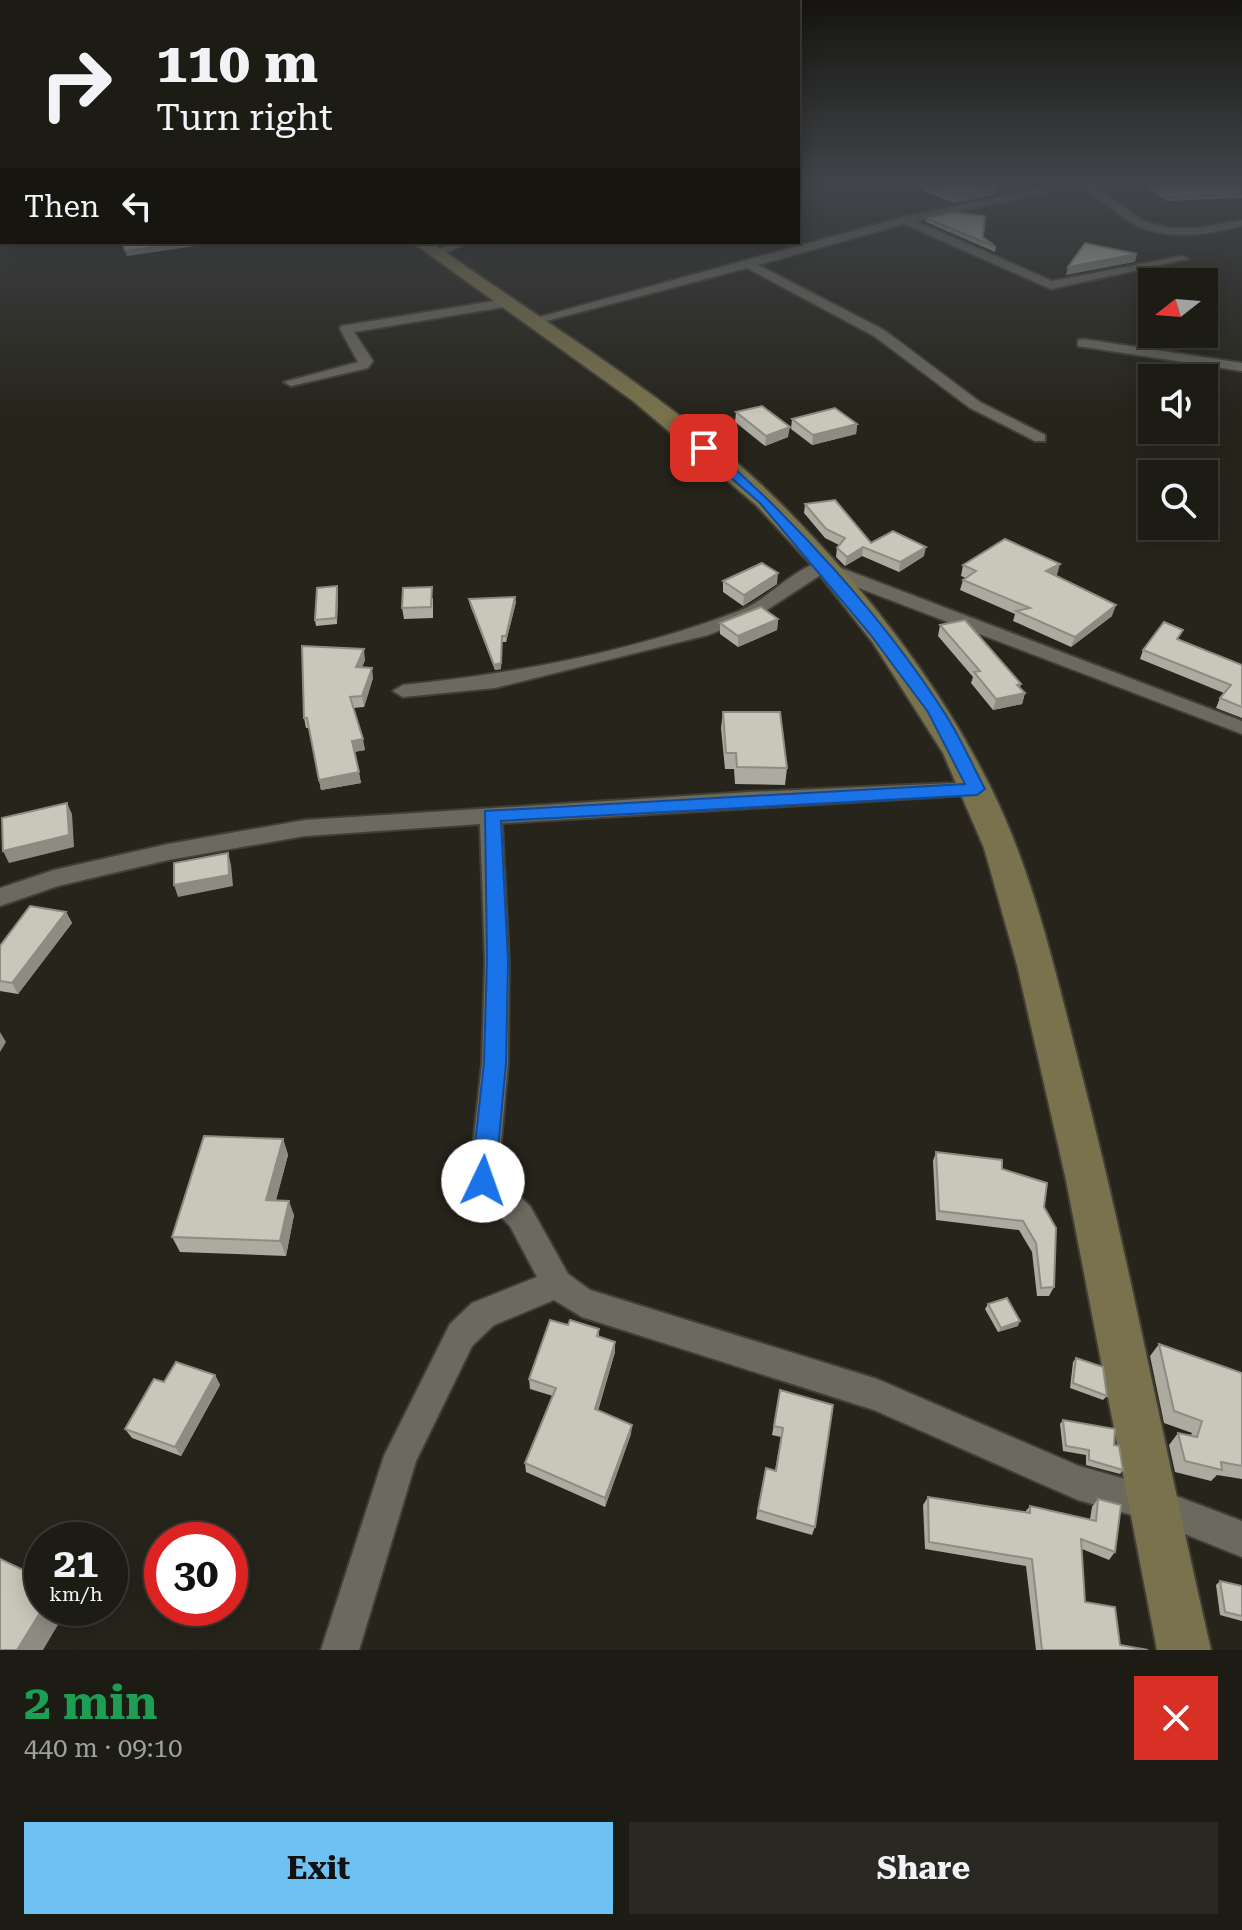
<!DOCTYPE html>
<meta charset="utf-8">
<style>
:root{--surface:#1c1b14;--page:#292822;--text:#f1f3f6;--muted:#a0a1a0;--line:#3a3934;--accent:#6ec2f3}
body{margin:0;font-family:"Roboto Serif",serif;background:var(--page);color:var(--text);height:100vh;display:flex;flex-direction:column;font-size:30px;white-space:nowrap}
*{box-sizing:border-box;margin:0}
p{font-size:26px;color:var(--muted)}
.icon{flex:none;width:44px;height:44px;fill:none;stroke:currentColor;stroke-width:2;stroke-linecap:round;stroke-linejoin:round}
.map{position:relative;height:1650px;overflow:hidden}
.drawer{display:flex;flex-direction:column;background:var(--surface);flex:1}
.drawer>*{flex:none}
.banner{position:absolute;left:0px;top:0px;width:800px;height:244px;box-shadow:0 4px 20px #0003,0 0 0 2px var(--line);background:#1c1b14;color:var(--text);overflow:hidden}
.needle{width:52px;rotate:253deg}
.fabs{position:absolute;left:1138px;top:268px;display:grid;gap:16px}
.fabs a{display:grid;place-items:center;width:80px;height:80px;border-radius:0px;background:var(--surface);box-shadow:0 4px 20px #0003,0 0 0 2px var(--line);font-size:40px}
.speed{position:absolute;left:24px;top:1522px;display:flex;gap:16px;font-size:40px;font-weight:700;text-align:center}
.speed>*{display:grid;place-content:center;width:104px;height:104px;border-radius:50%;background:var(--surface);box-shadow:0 4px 20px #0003,0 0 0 2px var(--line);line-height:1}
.speed small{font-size:20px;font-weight:400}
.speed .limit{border:12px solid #d22;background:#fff;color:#111}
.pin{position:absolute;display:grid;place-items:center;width:68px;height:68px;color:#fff;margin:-34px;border-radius:16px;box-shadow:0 4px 12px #0006}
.me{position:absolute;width:88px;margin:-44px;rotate:3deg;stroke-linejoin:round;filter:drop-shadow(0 0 6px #0008)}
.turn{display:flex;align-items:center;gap:28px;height:168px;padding:0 24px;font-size:36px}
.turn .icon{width:104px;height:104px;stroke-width:2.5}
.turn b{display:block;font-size:56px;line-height:68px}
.then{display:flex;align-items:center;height:76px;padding:0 24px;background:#0003;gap:16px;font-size:30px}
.round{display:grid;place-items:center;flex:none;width:84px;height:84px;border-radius:0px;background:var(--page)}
.head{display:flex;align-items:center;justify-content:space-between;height:136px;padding:0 24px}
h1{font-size:48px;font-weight:700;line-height:60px;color:#1e9e55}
.action{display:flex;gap:16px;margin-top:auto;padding:16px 24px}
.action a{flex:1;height:92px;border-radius:0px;background:var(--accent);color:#111;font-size:32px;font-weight:700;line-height:92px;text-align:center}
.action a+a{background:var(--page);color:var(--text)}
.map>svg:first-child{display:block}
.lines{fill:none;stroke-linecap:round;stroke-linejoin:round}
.minor-casing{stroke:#413f37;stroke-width:4}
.secondary-casing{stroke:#413f37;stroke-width:4}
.minor{fill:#6c6a5f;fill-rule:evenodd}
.secondary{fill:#79724c;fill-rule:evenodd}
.wall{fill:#adaba0}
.shaded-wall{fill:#8d8b82}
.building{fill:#c9c7ba;stroke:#8d8b82;stroke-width:2}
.route{fill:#1a73e8;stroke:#114b97;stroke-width:2}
</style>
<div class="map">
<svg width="1242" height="1650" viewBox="0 0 1242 1650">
<rect width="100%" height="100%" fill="#26241b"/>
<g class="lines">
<defs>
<g id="minor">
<path d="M1054,185L1095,186L1143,221L1168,228H1198L1242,220V226C1203,235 1159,243 1125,218C1103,203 1097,194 1071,187L916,221L1052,281L1182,256L1188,259L1051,289L904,224L758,265L884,330L980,402L1045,435V441H1035L970,408L874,336L747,268L531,325L525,321L900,218Z"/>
<path d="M454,242H469L440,256L430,254Z"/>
<path d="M506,299L510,300V306L354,332L373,361L368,368L291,386L284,382L358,362L340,329L341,326Z"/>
<path d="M1083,339L1242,363V371L1078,346V340Z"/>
<path d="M823,561L1242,721V734L822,574L756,617L708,635L495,688L403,697L393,691L403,685C514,674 634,651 739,611C768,600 792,569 823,561Z"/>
<path d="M977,782L985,784L988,789L985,794L502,823L509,961L508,1063L498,1176L530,1206L568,1274L590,1290L877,1379L1079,1466L1150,1486L1242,1521V1557L1150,1520L1078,1500L874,1410L582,1317L554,1300L494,1325L472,1346L416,1461L359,1650H321L384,1456L450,1324L472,1303L537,1277L510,1226L473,1190L469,1181L482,1063L485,961L480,824L305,836L168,860L58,886L0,906V888L54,870L168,844L305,820L749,792Z"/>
</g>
<path id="secondary" d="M412,242H431C547,325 674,398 776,499C862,584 939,682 992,790C1033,874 1054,966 1077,1056C1128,1252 1165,1452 1211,1650H1157L1066,1180L1017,965L984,848L943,753L873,643L815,569L756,505L633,401Z"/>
</defs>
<use href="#minor" class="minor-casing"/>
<use href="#secondary" class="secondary-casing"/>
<use href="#minor" class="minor"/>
<use href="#secondary" class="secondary"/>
</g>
<g class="wall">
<path d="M924,185H994L998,186L996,194L955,203L923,191Z"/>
<path d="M1144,185H1242V198L1167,201Z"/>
<path d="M926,218L983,237L996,247L995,252L926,222Z"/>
<path d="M736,412L788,437L765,446L735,422Z"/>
<path d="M792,419L857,424L856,434L812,445L791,429Z"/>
<path d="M805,504L871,543L924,556L899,572L862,556L845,566L836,557L837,548L839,545L825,538L804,513Z"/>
<path d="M963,565L1057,575L1055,576L1112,616L1071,647L1013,621L1015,614L960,590L963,580L966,578L961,576Z"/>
<path d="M723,581L777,584L743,606L723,592Z"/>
<path d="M338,591L337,624L316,626L315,620Z"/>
<path d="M433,598V618L404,619L402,608Z"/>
<path d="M469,599L516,602L506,642H502L501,669L495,670L470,605Z"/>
<path d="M778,619L777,630L738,647L720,634V623Z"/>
<path d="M940,625L1020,688L1025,693L1022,704L993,710L971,683L973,677L938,636Z"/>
<path d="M1179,640L1242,665V718L1216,708L1220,698L1224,693L1140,659L1143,650Z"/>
<path d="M365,660L362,667L373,678L364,707L353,708L365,750L354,752L361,783L321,790L309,728H306L304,718Z"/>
<path d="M723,712L787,768L785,785L735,784L734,769H725L721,728Z"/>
<path d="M66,912L72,923L18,994L0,991V946Z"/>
<path d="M283,1139L288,1155L276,1200L294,1215L286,1256L180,1252L172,1237Z"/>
<path d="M936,1152L1002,1169L1044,1207L1054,1287L1049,1296H1037L1032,1252L1019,1230L936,1220L933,1161Z"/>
<path d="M988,1304L1018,1326L998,1332L985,1309Z"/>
<path d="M599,1329V1337L615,1342V1352L598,1411L631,1434L605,1507L526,1472L525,1463L553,1396L530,1389L529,1379Z"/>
<path d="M1159,1344L1242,1373V1479L1217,1475L1211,1481L1175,1472L1169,1445L1178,1433L1191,1435L1192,1433L1164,1423L1150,1356Z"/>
<path d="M1076,1358L1107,1396L1103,1400L1070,1388L1073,1362Z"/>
<path d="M215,1375L220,1385L181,1456L132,1438L125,1429Z"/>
<path d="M780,1390L815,1527L812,1535L756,1519L766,1468L775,1471L781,1437L772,1435Z"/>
<path d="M1063,1420L1114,1445L1123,1470L1120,1474L1086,1465V1455L1063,1451L1060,1424Z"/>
<path d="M928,1497L1025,1512L1030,1506L1090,1519L1092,1507L1098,1499L1115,1552L1109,1560L1082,1549L1085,1602L1120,1645L1148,1650H1036L1026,1566L925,1549L923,1505Z"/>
<path d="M1220,1581L1242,1586V1621L1220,1615L1216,1585Z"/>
</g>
<g class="shaded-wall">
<path d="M998,186L996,194L955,203L956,195Z"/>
<path d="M189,242H223L127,256L125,251Z"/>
<path d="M1137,254L1135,262L1066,275L1068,267Z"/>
<path d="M857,424L856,434L812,445L813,435Z"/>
<path d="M790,427L788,437L765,446L766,436Z"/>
<path d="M863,547L862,556L845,566L847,557Z"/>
<path d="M926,547L924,556L899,572L900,562Z"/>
<path d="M1060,564L1057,575L1043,582L1046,571Z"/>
<path d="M778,573L777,584L743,606L744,595Z"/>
<path d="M337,586L338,591L337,624L336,618Z"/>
<path d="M515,597L516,602L506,642V636Z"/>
<path d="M1116,605L1112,616L1071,647L1075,637Z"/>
<path d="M778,619L777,630L738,647V636Z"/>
<path d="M502,636L501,669L495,670L494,665Z"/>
<path d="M364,649L365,660L358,678L356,667Z"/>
<path d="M372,668L373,678L364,707L362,696Z"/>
<path d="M1021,684L1018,694L1025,693L1022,704L993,710L996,699L1017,685Z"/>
<path d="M363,739L365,750L354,752L352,741Z"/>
<path d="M359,772L361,783L321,790L319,780Z"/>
<path d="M67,803L72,814L74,847L9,863L3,851Z"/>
<path d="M228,853L231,865L233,886L178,897L174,885Z"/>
<path d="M66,912L72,923L18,994L12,983Z"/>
<path d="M0,1032L6,1042L0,1052Z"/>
<path d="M283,1139L288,1155L272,1215L266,1200Z"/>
<path d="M289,1201L294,1215L286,1256L280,1241Z"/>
<path d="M1020,1321L1018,1326L998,1332L1001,1328Z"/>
<path d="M615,1342V1352L595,1419V1409Z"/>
<path d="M215,1375L220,1385L181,1456L175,1447Z"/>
<path d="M632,1425L631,1434L605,1507V1498Z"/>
<path d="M43,1608H68L43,1650H17Z"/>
</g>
<g class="building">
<path d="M928,185H994L998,186L956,195Z"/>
<path d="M1151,185H1242V194L1168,197Z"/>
<path d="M954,212L985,216L983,237L996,247L926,218Z"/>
<path d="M122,242H189L125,251Z"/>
<path d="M1085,243L1137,254L1068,267Z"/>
<path d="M762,406L790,427L766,436L736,412Z"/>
<path d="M835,408L857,424L813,435L792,419Z"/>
<path d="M835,500L871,543L893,531L926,547L900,562L863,547L847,557L837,548L845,538L826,529L805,504Z"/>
<path d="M1005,539L1060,564L1046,571L1116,605L1075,637L1016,611L1030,608L963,580L976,571L963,565Z"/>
<path d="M762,563L778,573L744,595L723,581Z"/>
<path d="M337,586L336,618L315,620L317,588Z"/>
<path d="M432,587L431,607L402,608L403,588Z"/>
<path d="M515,597L506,636H502L501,663L494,665L469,599Z"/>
<path d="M761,607L778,619L738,636L720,623Z"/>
<path d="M965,620L1021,684L1017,685L1025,693L996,699L974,672L980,671L940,625Z"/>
<path d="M1164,622L1183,630L1177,639L1242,665V707L1220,698L1231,685L1143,650Z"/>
<path d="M302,646L364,649L356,667L372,668L362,696L350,697L363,739L352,741L359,772L319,780L307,718H304Z"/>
<path d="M723,712H780L787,768L737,767L736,753H726Z"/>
<path d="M67,803L69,835L3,851L2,818Z"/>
<path d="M228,853L229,875L174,885V863Z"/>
<path d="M30,906L66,912L12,983L0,981V946Z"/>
<path d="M204,1136L283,1139L266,1200L289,1201L280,1241L172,1237Z"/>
<path d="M936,1152L1002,1160V1169L1047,1183L1044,1207L1056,1228L1054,1287L1041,1288L1036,1243L1023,1221L939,1211Z"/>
<path d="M1007,1298L1020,1321L1001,1328L988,1304Z"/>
<path d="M550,1320L568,1325L570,1320L599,1329L597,1336L615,1342L595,1409L632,1425L605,1498L525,1463L556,1388L529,1379Z"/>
<path d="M1159,1344L1242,1373V1466L1221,1462L1222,1470L1185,1461L1178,1433L1197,1437L1202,1421L1174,1411Z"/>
<path d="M1076,1358L1103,1367L1107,1396L1073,1383Z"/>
<path d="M176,1362L215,1375L175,1447L125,1429L154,1379L164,1382Z"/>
<path d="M780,1390L833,1405L815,1527L758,1510L766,1468L776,1471L783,1428L774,1426Z"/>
<path d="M1063,1420L1115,1429L1114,1445L1119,1446L1123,1470L1089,1460V1450L1066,1446Z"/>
<path d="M928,1497L1030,1513V1506L1096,1521L1098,1499L1121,1505L1115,1552L1081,1539L1085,1602L1115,1607L1120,1645L1148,1650H1042L1032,1559L929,1542Z"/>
<path d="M0,1559L42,1579L43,1608L17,1650H0Z"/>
<path d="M1220,1581L1242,1586V1616L1225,1612Z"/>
</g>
<linearGradient id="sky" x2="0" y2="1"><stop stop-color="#15140f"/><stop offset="0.44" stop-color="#41454a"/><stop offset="1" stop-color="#41454a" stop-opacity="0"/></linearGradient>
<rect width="1242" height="416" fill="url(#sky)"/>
<path class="route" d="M699,445H708C793,518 881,615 942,709C959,734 971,763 985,789L977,795L501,821L508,961L506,1063L495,1181L491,1189L483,1192L474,1189L471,1181L484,1063L487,961L485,811L965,784L928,712L870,634L760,503L699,450Z"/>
</svg>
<div class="fabs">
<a><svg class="needle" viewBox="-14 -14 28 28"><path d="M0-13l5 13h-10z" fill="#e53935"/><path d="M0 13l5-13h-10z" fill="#a0a1a0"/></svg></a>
<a><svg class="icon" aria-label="sound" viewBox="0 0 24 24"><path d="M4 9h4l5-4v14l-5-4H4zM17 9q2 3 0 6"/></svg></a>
<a><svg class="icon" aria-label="search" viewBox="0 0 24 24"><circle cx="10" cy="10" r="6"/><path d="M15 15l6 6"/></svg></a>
</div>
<div class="speed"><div>21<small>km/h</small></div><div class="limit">30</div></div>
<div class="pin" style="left:704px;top:448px;background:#d93025"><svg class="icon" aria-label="arrive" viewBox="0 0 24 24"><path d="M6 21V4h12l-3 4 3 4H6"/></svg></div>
<svg class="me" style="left:483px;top:1181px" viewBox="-20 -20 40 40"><circle r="19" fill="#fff"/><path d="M0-13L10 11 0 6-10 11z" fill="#1a73e8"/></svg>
<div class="banner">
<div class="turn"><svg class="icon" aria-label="right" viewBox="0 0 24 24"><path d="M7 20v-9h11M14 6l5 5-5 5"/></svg><div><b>110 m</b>Turn right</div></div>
<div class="then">Then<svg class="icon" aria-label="left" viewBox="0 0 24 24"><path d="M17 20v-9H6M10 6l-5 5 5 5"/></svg></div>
</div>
</div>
<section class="drawer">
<div class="head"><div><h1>2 min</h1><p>440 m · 09:10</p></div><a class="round" style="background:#d93025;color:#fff"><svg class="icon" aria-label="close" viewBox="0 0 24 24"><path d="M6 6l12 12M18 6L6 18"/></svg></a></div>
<div class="action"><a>Exit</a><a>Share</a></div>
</section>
